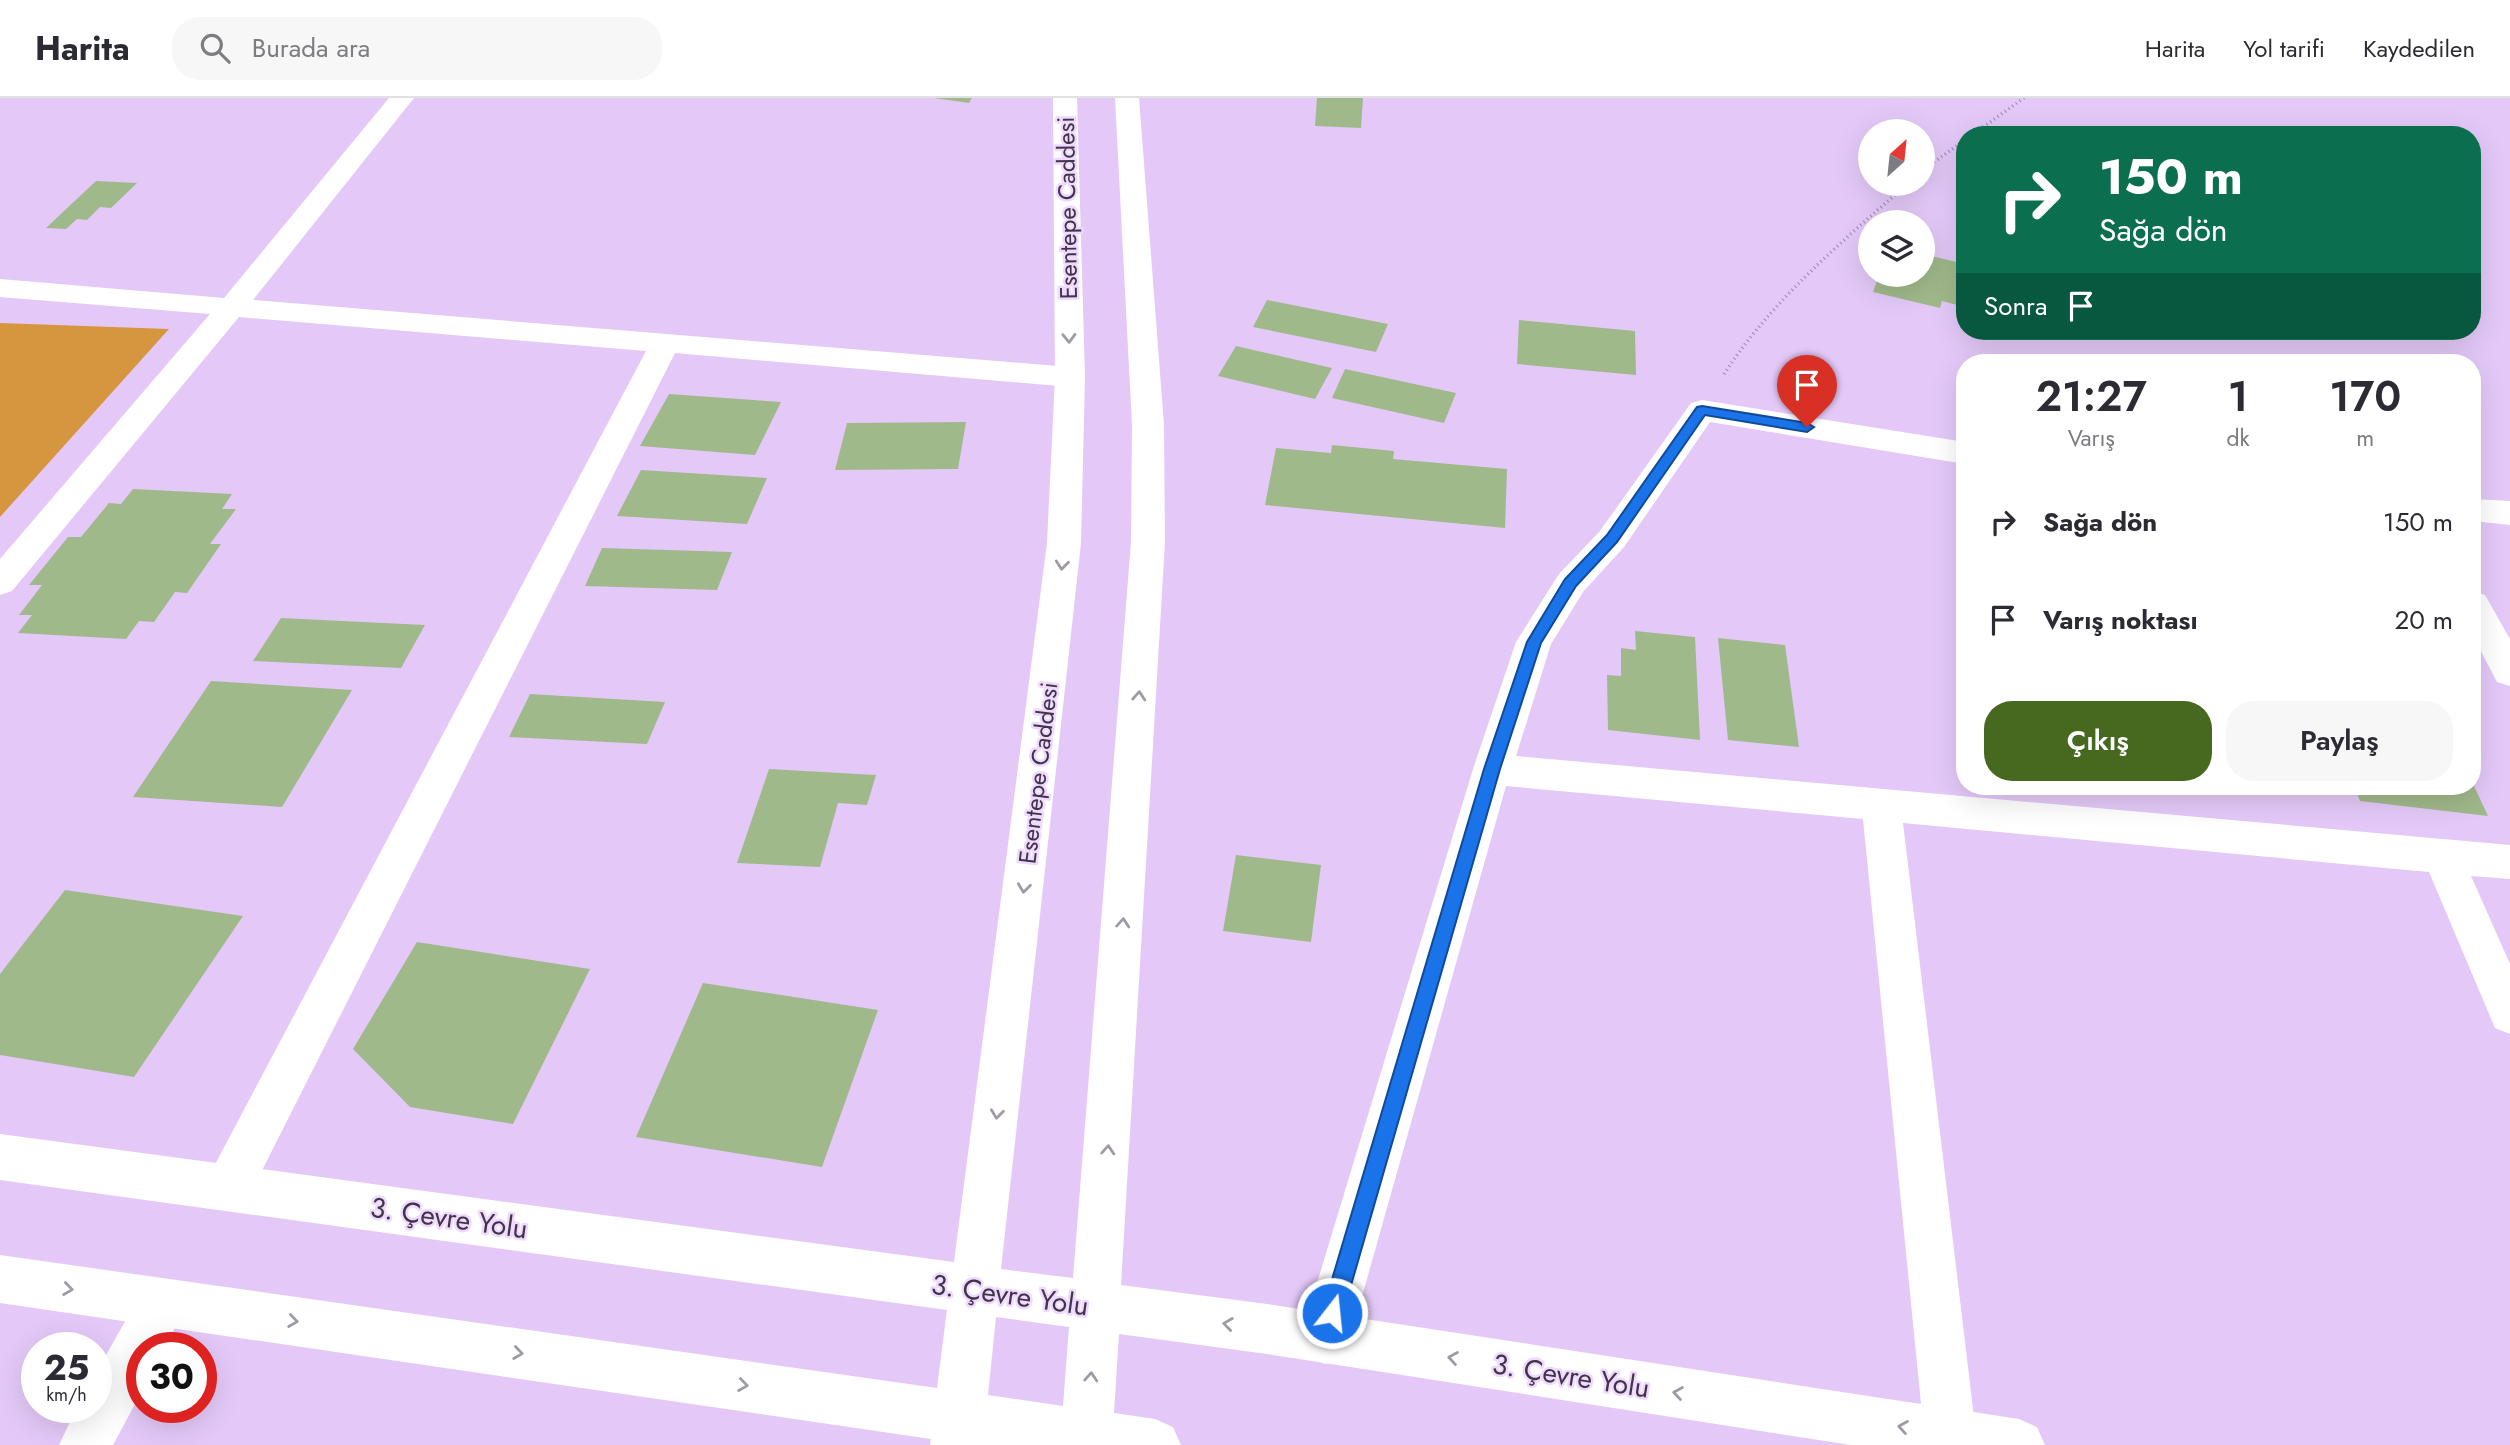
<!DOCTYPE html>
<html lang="tr">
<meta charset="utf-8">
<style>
:root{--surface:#fff;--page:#f7f7f7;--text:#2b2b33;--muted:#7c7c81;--line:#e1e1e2;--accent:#46681f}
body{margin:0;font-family:Jost,sans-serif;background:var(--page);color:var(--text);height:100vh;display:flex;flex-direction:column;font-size:26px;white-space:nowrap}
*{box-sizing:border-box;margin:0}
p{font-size:23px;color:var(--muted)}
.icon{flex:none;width:38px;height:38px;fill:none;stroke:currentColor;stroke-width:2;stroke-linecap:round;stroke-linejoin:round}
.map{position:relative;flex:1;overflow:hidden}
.side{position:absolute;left:1956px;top:256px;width:525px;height:441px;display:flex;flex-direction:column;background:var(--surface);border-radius:28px;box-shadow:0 7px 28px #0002}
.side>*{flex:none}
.banner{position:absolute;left:1956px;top:28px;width:525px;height:214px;border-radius:28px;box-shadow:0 7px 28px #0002;background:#0b6e4f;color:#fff;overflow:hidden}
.needle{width:46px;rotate:27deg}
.buttons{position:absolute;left:1858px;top:21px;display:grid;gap:14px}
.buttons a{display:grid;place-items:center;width:77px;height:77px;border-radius:50%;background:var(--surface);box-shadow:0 7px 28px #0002;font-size:35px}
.speed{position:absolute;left:21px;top:1234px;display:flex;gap:14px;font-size:35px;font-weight:700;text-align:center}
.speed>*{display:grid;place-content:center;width:91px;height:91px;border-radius:50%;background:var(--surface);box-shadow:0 7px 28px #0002;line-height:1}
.speed small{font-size:18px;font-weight:400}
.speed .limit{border:10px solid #d22;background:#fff;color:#111}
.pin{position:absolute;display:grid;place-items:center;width:60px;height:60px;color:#fff;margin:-72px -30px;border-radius:50% 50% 50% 0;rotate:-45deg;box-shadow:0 0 7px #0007}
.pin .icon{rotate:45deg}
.me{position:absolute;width:77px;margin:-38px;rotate:16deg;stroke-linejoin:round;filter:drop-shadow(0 0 5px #0008)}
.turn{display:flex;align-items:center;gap:24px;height:147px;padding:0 28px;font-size:32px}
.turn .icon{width:91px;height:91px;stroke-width:2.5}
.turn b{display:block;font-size:49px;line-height:60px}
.then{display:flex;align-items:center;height:66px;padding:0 28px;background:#0003;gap:14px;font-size:26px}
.eta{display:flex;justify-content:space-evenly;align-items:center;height:119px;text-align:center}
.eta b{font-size:42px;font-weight:600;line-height:49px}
.action{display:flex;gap:14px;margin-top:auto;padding:14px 28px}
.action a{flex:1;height:80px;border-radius:28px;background:var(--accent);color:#fff;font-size:28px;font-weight:600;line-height:80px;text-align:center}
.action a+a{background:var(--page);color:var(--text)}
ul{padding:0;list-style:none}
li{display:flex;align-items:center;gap:21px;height:98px;padding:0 28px}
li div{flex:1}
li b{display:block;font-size:26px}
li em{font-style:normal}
header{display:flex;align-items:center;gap:42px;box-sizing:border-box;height:98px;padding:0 35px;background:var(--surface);border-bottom:2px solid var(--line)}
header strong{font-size:33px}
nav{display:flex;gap:38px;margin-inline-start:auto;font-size:24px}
.search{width:490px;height:63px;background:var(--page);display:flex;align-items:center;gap:18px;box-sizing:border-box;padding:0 24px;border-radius:28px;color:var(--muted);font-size:26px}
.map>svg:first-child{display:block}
.green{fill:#d69640}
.building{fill:#a0b98b}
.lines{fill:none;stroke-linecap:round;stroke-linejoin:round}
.path{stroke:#9c88ab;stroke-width:3.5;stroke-dasharray:1 3.5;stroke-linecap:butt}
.street{fill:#fff;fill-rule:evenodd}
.secondary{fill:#fff;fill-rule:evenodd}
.oneway{stroke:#a09aa4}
.route{fill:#1a73e8;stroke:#114b97;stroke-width:2}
.labels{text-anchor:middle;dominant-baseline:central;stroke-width:5;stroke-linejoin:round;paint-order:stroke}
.street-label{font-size:24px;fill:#403548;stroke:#efd9fe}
.near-street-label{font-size:28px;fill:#403548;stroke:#efd9fe}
</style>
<header>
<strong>Harita</strong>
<div class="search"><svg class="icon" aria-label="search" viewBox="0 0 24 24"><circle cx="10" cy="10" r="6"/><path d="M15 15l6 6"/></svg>Burada ara</div>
<nav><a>Harita</a><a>Yol tarifi</a><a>Kaydedilen</a></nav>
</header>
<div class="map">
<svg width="2510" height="1347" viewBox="0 0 2510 1347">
<rect width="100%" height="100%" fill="#e4c9f8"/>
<path class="green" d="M0,225L169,231L0,419Z"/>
<g class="building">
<path d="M934,0H972L969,5Z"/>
<path d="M1317,0H1363L1361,30L1315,28Z"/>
<path d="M96,83L137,85L111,110L100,109L87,122L77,121L66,131L46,130Z"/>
<path d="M1923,156L1965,166V209L1942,203L1940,210L1873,194L1879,177H1923Z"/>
<path d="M1267,202L1388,226L1376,254L1253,229Z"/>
<path d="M1519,222L1635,233L1636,277L1517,266Z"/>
<path d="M1236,248L1332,270L1315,301L1218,278Z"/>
<path d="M1345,271L1456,295L1444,325L1332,300Z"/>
<path d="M669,296L781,304L755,357L640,348Z"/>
<path d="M966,324L958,371L835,372L847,325Z"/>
<path d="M1332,347L1394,353L1393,361L1507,371L1505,430L1265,407L1276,350L1331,355Z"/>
<path d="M641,372L767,380L747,426L617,418Z"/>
<path d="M133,391L232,396L222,411H236L210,446H221L187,495L175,494L154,524L139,523L126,541L18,535L32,517H19L42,487H29L68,439H81L109,405L121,406Z"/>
<path d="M602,450L732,454L717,492L585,488Z"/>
<path d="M281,520L425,527L401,570L253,563Z"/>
<path d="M1635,533L1695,539L1700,642L1608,632L1607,577L1621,578V550L1636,552Z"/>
<path d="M1718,540L1785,547L1799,649L1728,642Z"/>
<path d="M211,583L352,592L282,709L133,699Z"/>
<path d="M530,596L665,604L647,646L509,639Z"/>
<path d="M769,671L876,677L867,707L838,705L820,769L737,765Z"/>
<path d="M2354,688H2474L2488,718L2360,703Z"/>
<path d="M1236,757L1321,767L1311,844L1223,833Z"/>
<path d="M65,792L243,818L134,979L0,957V876Z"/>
<path d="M417,844L590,871L513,1026L410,1009L353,951Z"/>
<path d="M703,885L878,912L822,1069L636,1039Z"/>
</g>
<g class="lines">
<g class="path">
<path d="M1972,37L2024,0"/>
<path d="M1923,72L1965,42"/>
<path d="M1724,276C1773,201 1841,145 1907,86"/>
</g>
<g class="street">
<path d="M389,0H414L253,202L1070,269L1081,272L1085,279L1081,286L1070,289L675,255L245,1106L228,1113L211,1106L205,1090L211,1074L646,253L239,219L12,493L0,497V461L210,216L0,199V181L224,200Z"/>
<path d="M1702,302L1965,344V366L1710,324L1624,449L1583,494L1551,546L1516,658L2510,747V781L2471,778L2510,866V936L2495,930L2429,774L1903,725L1976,1336L1971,1347H1929L1924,1336L1863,721L1506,688L1350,1241L1343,1259L1325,1266L1307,1259L1300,1241L1473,671L1516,544L1559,476L1600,433L1691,305Z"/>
<path d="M2473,401L2510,403V427L2473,423Z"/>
<path d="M2473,493L2485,497L2510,541V588L2497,584L2473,538Z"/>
<path d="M162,1180L179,1188L187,1205L165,1250H142V1293L113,1347H59L77,1309H96V1275L145,1188Z"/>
</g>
<path class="secondary" d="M1053,0H1077L1085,279L1081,445L1001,1171L1073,1180L1131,444L1132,327L1115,0H1139L1164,327L1165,444L1121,1187L1267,1206L2019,1321L2037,1329L2045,1347H1851L1267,1256L1119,1236L1114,1315L1155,1321L1173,1329L1181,1347H930L931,1341L0,1205V1157L937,1290L947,1212L0,1082V1036L954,1164L1047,445L1055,279ZM996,1219L1069,1229L1063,1308L988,1297Z"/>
</g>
<defs><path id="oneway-chevron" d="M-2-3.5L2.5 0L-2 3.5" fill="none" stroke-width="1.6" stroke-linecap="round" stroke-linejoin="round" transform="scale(1.75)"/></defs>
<g class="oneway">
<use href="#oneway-chevron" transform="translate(1069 240) rotate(89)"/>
<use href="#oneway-chevron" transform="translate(1062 467) rotate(96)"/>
<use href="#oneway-chevron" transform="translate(1139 598) rotate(-86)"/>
<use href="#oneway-chevron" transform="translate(1024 790) rotate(97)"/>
<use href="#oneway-chevron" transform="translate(1123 825) rotate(-86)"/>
<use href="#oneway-chevron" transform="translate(997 1016) rotate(97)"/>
<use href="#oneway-chevron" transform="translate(1108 1052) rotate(-86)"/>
<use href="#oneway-chevron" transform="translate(68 1191) rotate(8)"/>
<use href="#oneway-chevron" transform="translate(293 1223) rotate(8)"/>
<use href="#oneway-chevron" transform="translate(1228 1226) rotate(-172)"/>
<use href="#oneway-chevron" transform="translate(518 1255) rotate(8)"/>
<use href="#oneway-chevron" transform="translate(1453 1260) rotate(-171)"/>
<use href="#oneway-chevron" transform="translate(1091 1279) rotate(-86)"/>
<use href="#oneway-chevron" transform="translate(743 1287) rotate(8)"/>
<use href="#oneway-chevron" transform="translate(1678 1295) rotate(-171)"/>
<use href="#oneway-chevron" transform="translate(1903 1329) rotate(-171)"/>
</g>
<path class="route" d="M1702,308L1807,325L1814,329L1807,334L1705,317L1617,444L1576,488L1541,545L1500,671L1343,1215L1340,1222L1332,1225L1325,1222L1322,1215L1484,671L1527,544L1565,481L1607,437L1697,309Z"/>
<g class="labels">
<g class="street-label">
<text transform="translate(1067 110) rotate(-91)">Esentepe Caddesi</text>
<text transform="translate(1038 675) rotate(-83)">Esentepe Caddesi</text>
</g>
<g class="near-street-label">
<text transform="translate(449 1120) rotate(8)">3. Çevre Yolu</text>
<text transform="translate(1010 1197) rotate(8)">3. Çevre Yolu</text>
<text transform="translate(1571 1278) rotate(9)">3. Çevre Yolu</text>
</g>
</g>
</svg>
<div class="buttons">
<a><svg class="needle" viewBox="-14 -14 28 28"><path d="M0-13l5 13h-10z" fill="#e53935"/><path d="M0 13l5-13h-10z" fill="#7c7c81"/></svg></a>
<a><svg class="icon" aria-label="layers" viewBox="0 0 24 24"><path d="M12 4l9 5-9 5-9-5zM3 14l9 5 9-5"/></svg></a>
</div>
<div class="speed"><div>25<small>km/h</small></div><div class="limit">30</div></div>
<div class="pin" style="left:1807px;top:329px;background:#d93025"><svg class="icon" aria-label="arrive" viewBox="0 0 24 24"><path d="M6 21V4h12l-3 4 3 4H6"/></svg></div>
<svg class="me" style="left:1332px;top:1215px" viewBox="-20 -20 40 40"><circle r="17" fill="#1a73e8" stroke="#fff" stroke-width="3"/><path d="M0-11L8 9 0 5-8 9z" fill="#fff"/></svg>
<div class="banner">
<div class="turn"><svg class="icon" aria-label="right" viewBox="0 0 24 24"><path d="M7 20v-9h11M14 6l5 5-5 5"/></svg><div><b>150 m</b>Sağa dön</div></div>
<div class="then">Sonra<svg class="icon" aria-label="arrive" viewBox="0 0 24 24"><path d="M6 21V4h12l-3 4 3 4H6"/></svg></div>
</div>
<section class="side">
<div class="eta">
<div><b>21:27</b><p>Varış</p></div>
<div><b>1</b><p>dk</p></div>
<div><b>170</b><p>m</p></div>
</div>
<ul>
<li><svg class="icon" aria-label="right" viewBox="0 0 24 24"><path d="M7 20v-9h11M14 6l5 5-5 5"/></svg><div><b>Sağa dön</b></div><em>150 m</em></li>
<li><svg class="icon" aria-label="arrive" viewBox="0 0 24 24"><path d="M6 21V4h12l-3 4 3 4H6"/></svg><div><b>Varış noktası</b></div><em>20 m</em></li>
</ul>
<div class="action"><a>Çıkış</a><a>Paylaş</a></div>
</section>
</div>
